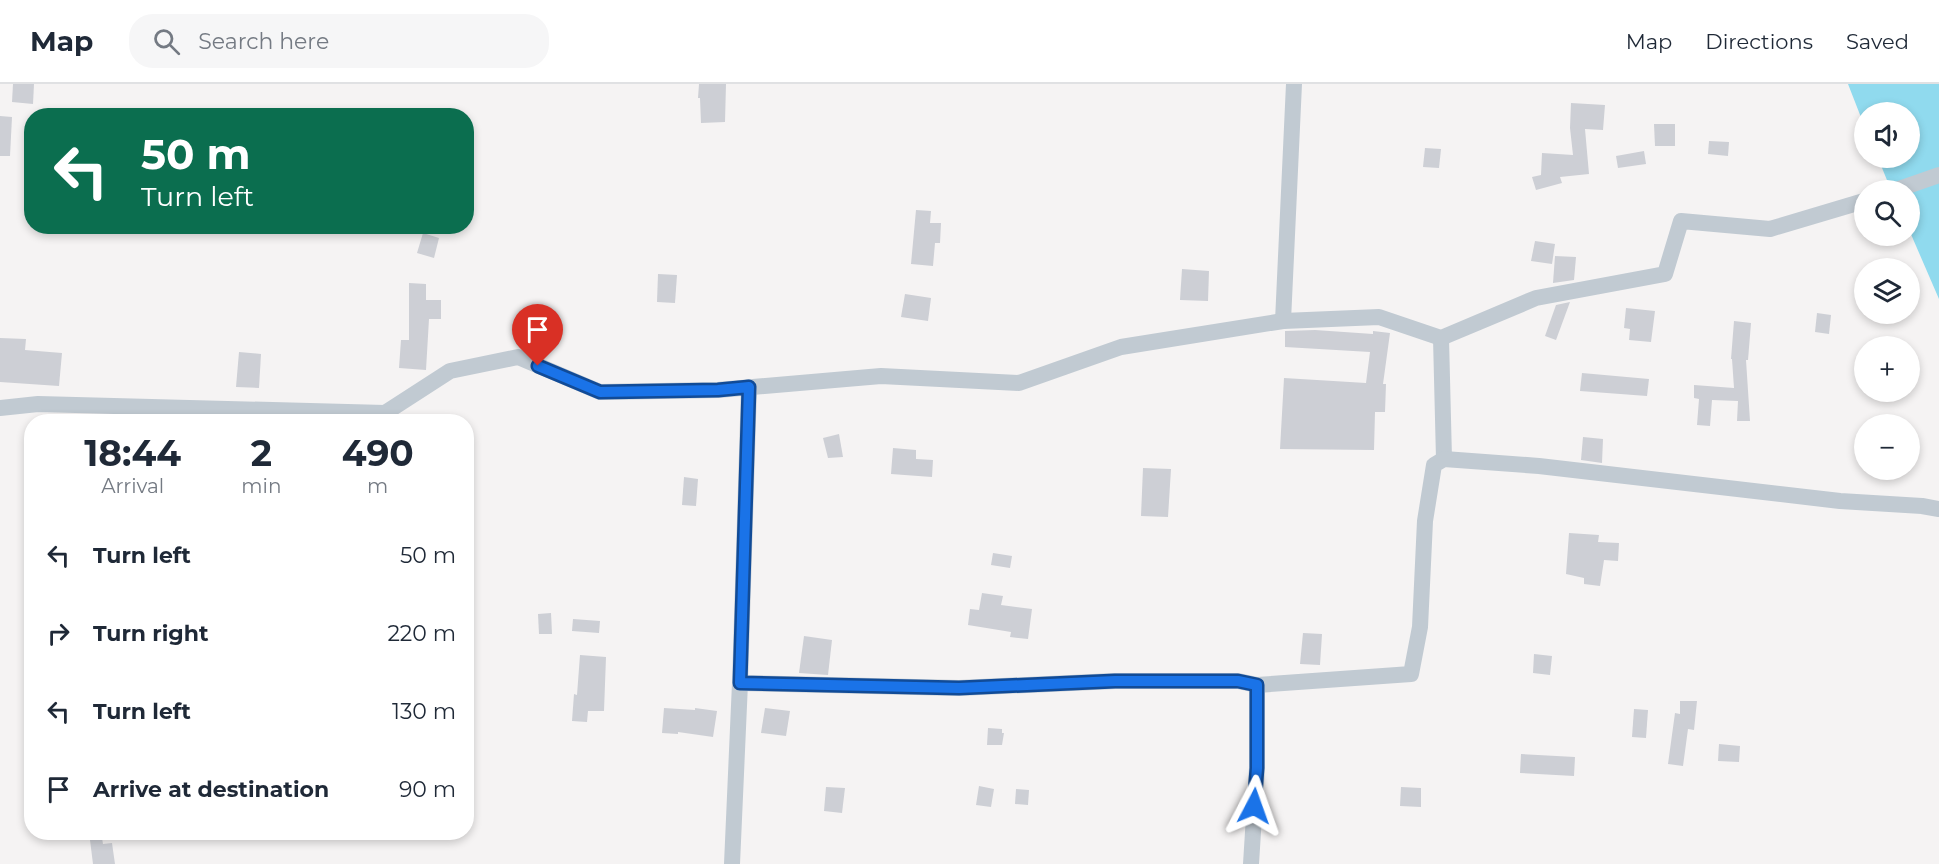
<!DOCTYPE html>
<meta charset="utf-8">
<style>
:root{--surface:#fff;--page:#f6f6f7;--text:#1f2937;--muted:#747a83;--line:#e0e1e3}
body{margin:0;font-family:Montserrat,sans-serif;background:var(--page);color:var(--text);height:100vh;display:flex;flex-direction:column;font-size:22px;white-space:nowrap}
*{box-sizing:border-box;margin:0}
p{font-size:20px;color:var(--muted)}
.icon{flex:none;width:33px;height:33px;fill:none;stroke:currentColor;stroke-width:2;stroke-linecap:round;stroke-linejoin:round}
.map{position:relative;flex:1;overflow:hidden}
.drawer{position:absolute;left:24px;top:330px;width:450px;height:426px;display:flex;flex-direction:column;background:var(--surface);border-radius:24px;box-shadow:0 3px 9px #0003}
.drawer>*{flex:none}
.guide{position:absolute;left:24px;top:24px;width:450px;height:126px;border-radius:24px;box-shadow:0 3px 9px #0003;background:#0b6e4f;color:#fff;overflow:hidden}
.tools{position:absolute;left:1854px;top:18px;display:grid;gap:12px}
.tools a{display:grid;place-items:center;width:66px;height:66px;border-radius:50%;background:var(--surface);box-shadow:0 3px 9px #0003;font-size:30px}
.pin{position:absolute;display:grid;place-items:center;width:51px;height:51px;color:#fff;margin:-62px -26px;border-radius:50% 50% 50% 0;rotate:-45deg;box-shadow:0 0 6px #0007}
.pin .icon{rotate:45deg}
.me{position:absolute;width:66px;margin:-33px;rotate:4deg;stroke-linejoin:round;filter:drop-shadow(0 0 4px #0008)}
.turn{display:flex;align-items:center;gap:21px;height:126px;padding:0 18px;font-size:27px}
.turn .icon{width:78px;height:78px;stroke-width:2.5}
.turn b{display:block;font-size:42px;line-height:51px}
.eta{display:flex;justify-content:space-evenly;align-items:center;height:102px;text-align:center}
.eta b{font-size:36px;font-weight:700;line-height:42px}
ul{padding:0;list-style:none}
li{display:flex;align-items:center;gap:18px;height:78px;padding:0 18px}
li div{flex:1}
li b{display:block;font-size:22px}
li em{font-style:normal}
header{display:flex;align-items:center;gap:36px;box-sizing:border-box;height:84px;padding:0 30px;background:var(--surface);border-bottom:2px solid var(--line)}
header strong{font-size:28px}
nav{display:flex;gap:33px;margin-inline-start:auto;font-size:21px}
.search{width:420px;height:54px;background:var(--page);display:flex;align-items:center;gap:15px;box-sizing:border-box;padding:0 21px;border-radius:24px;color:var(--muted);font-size:22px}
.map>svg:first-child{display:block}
.water{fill:#90daee}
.building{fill:#cdcfd5}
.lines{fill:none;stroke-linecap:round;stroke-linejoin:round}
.minor{stroke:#c1cad2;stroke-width:16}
.route-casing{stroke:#114b97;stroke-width:15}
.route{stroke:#1a73e8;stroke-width:10}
</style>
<header>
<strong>Map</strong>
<div class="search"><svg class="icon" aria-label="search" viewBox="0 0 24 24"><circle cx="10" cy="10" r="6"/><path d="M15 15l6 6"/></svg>Search here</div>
<nav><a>Map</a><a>Directions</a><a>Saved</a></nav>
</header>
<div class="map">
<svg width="1939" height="780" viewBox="0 0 1939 780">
<rect width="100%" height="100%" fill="#f5f3f3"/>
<path class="water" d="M1848,0H1939V215L1910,148V106H1891L1878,74H1910V28H1864V41Z"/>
<g class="building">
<path d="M13,0H34L33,20L12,18Z"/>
<path d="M699,0H726L725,38L701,39L700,14H698Z"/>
<path d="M1571,19L1605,21L1603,46L1585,45L1589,90L1560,93L1562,99L1536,106L1532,93L1541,91L1542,69L1573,71L1570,44Z"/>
<path d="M0,32L12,33L10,72H0Z"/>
<path d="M1654,40H1675V62H1655Z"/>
<path d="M1709,57L1729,58L1728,72L1708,70Z"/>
<path d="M1425,64L1441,65L1439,84L1423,83Z"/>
<path d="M1644,67L1646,80L1618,84L1616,72Z"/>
<path d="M916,126L931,127L930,139H941L940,159H935L933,182L911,180Z"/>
<path d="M423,149L439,154L434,174L417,169Z"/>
<path d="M1535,157L1555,160L1552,180L1531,177Z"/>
<path d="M1555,172L1576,173L1574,196L1553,199Z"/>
<path d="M1182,185L1209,187L1208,217L1180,216Z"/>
<path d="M658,190L677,191L675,219L657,218Z"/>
<path d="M409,199L426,200V216H441V235H429L426,286L399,284L401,256H409Z"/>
<path d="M905,210L931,214L928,237L901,233Z"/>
<path d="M1570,218L1556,256L1545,252L1556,221Z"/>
<path d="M1626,224L1655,227L1651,258L1629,256L1630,245L1624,244Z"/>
<path d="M1817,229L1831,231L1829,250L1815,248Z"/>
<path d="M1734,237L1751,239L1748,276H1746L1750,337H1737L1738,317L1712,316L1710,342L1697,341L1699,315L1694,314V301L1734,304L1732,275H1731Z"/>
<path d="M1315,246L1373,250V247L1390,249L1383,300H1386L1385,328H1375L1374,366L1280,365L1284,294L1366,299L1370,268L1285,263V247Z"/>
<path d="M0,254L26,255L25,266L62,269L59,302L0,298Z"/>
<path d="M239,268L261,270L259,304L236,303Z"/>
<path d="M1582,289L1649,295L1647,312L1580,307Z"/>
<path d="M839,350L843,373L828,374L823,354Z"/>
<path d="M1583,353L1603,355L1602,379L1581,376Z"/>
<path d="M893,364L916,366V375L933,376L932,393L891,390Z"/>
<path d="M1143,384L1171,385L1168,433L1141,432Z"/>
<path d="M684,393L698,395L696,422L682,421Z"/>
<path d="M1569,449L1599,451L1598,458L1619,459L1618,477L1604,476L1600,502L1584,500V494L1566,490Z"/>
<path d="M993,469L1012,472L1010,484L991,481Z"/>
<path d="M982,509L1003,512L1001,521L1032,525L1028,555L1010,553L1011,548L968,541L970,525L979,526Z"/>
<path d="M551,529L552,550H539L538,530Z"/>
<path d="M573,535L600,537L599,549L572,547Z"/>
<path d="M1303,549L1322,550L1320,581L1300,580Z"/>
<path d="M804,552L832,556L828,591L799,589Z"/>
<path d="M1534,570L1552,572L1550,591L1533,589Z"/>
<path d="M580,571L606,573L604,627H588L587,638L572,637L574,610L577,611Z"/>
<path d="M1680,617H1697L1694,646L1688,645L1683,682L1668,680L1675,629L1680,630Z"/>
<path d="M664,624L695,626V624L717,627L713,653L678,648V650L662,649Z"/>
<path d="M765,624L790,627L786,652L761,649Z"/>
<path d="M1634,625L1648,626L1646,654L1632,653Z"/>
<path d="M988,644L1002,645V649H1004L1002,661H987Z"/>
<path d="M1719,660L1740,662L1739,678L1718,677Z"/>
<path d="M1521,670L1575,673L1574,692L1520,689Z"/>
<path d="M979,702L994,705L991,723L976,721Z"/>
<path d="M826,703L845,704L842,729L824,727Z"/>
<path d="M1401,703L1421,704V723L1400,722Z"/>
<path d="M1016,705L1029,706L1028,721L1015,720Z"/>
<path d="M89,748H101L103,760L112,759L115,780H93Z"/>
</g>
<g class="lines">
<g class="minor">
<path d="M1896,106L1939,91"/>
<path d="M1283,237L1294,0"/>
<path d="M1441,254L1444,375"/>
<path d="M0,324L38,320L385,329L450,287L518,273L600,308L718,306L881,292L1019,299L1121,263L1283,237L1379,233L1441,254L1536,214L1665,190L1681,137L1770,145L1864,117"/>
<path d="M740,599L959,604L1115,597H1238L1257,601L1411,590L1420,543L1425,437L1434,381L1444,375L1539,382L1840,417L1922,422L1939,425"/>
<path d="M732,780L740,599L749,303"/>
<path d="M1251,780L1257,684V601"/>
</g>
</g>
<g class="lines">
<defs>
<path id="route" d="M538,282L600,308L718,306L749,303L740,599L959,604L1115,597H1238L1257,601V684L1254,722"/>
</defs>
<use href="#route" class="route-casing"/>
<use href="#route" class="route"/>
</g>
</svg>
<div class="tools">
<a><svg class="icon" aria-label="sound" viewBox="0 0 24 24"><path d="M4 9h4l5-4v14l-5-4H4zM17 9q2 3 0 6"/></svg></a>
<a><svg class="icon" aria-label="search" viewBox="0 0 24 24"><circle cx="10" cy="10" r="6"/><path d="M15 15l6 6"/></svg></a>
<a><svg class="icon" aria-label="layers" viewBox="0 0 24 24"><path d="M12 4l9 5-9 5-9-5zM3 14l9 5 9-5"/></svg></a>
<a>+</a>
<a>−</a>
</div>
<div class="pin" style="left:538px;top:282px;background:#d93025"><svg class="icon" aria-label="arrive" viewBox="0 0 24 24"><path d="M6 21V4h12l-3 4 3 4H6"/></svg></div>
<svg class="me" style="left:1254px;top:722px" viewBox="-20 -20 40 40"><path d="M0-17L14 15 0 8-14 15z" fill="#1a73e8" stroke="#fff" stroke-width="4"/></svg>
<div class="guide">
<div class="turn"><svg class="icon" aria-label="left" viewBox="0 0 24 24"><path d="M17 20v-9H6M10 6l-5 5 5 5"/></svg><div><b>50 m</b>Turn left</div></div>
</div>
<section class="drawer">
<div class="eta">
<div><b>18:44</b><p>Arrival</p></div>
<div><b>2</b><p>min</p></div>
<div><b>490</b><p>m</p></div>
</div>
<ul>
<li><svg class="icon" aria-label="left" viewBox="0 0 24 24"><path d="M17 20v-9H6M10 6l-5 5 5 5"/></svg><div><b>Turn left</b></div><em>50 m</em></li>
<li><svg class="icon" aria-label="right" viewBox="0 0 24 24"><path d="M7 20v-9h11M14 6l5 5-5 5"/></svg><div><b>Turn right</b></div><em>220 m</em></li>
<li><svg class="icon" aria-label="left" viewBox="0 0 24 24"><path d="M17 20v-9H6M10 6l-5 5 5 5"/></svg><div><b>Turn left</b></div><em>130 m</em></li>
<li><svg class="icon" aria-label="arrive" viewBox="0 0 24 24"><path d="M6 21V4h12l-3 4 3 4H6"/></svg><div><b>Arrive at destination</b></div><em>90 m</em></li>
</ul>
</section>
</div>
